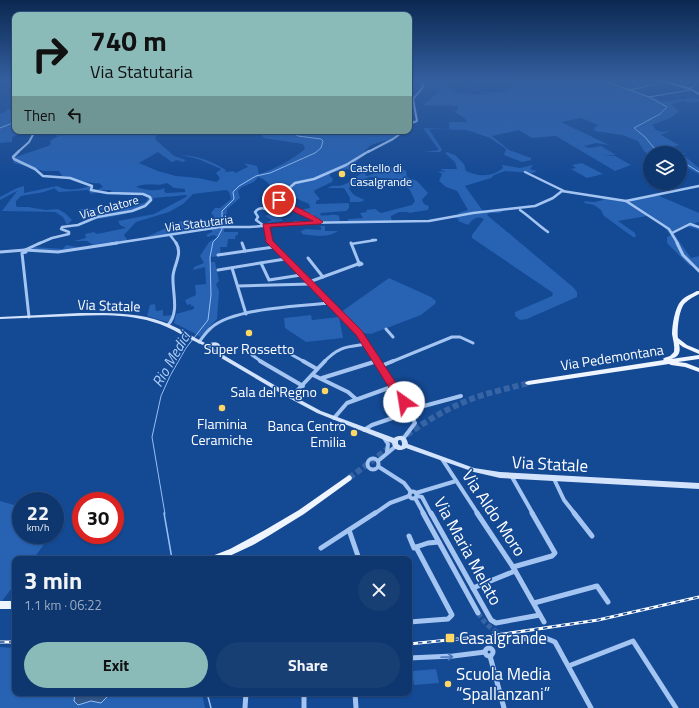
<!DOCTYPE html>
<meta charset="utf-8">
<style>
:root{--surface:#0f376f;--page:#183f74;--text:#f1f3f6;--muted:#9bacc3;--line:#2f5182;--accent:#8bbbb9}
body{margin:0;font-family:"Titillium Web",sans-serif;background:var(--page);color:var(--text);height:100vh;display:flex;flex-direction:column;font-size:15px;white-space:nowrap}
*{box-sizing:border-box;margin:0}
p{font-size:13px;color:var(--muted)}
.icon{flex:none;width:22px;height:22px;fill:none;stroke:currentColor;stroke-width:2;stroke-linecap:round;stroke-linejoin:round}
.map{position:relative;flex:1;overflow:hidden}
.drawer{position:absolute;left:12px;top:556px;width:400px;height:140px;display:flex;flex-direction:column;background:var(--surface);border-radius:8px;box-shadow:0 1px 3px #0004,0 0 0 1px var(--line)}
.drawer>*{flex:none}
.guide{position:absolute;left:12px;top:12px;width:400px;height:122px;border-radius:8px;box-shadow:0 1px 3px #0004,0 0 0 1px var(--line);background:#8bbbb9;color:#111;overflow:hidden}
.buttons{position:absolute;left:643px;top:146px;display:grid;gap:8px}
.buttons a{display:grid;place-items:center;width:44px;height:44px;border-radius:50%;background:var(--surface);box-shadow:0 1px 3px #0004,0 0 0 1px var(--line);font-size:20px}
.speed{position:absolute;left:12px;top:492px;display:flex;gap:8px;font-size:20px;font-weight:700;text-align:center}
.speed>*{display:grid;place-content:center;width:52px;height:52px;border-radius:50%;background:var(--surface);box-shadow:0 1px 3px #0004,0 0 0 1px var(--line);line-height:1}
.speed small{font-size:10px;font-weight:400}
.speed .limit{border:6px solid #d22;background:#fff;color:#111}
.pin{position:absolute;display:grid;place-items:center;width:34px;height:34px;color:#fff;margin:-17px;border:2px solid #fff;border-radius:50%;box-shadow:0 1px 4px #0007}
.me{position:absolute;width:44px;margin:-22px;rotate:328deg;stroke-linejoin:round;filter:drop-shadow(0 0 3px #0008)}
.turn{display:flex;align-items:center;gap:14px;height:84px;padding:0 12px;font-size:18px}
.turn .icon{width:52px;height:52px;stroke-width:2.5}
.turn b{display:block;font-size:28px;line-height:34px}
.then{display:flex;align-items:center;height:38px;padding:0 12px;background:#0003;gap:8px;font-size:15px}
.round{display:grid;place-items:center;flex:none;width:42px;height:42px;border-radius:21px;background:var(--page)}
.headline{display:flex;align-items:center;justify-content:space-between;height:68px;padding:0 12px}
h1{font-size:24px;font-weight:700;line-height:30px}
.button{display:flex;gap:8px;margin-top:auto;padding:8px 12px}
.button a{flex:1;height:46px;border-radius:24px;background:var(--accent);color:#111;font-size:16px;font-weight:700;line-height:46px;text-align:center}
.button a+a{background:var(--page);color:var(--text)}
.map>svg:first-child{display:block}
.green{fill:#2762b3;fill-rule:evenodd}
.water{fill:#31578f;stroke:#96bff4}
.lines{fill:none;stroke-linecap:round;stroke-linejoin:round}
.stream-far1{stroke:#96bff4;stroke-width:1}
.stream{stroke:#96bff4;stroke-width:1.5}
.street-tunnel{stroke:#3764a4;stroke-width:5;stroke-dasharray:5 2.5;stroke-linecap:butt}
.primary-tunnel{stroke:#3764a4;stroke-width:6;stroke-dasharray:6 3;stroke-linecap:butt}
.street-far4{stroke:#a4c5f2;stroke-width:2}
.street-far3{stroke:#a4c5f2;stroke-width:2.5}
.street-far2{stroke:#a4c5f2;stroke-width:3}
.street-far1{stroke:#a4c5f2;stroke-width:4}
.street{stroke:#a4c5f2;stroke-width:5}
.secondary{fill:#d3e3fc;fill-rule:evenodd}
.primary{fill:#eff5ff;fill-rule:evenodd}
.rail-casing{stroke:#fff;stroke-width:3}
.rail{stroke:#144994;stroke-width:1.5;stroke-dasharray:4.5;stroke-linecap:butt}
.oneway{stroke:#4674b5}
.route{fill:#e11d48;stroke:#92132f}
.poi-dot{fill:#ffd765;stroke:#144994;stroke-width:1.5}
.labels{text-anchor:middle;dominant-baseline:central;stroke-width:3;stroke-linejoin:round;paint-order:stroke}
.far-poi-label{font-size:12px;fill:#fff;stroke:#144994;text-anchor:start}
.far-street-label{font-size:12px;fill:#fff;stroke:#144994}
.street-label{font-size:14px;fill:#fff;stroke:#144994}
.poi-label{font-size:14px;fill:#fff;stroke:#144994}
.water-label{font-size:15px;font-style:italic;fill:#b0cff8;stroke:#144994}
.near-street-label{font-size:17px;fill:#fff;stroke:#144994}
.near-poi-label{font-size:17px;fill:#fff;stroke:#144994;text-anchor:start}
</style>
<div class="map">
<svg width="699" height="708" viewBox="0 0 699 708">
<rect width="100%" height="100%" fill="#144994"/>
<g class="green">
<path d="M422,80L439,82L459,93L487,95L488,94L466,86C472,86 476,89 482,91C492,94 503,94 513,88V82L518,80H603L619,87L629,88H636L662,81L666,82L634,90L649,96L684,91L654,97L661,102L693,98L699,99V102L689,103L684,101L671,104L679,111L672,117L652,125L656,130L663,132L672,130L661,135L679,145L666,149L687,154H682L699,168V174L680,164V153H650V155L644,151L638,141L622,135L595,131L594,128L598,125L581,118L561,122L609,145L596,143L584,146L589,148L601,146L616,155H602L615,156L631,165L615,171L556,136L532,138L519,130L492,136L509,150L531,158V160L522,162L504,155L506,149L490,138L467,130L429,129L442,150L440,152H424L439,150L423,128L449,129V122H468L463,117L454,112L458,109V106L423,105L440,91L439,89L424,88L426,84Z"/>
<path d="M15,108V131H27L12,137V142L0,143V114L7,111L5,110Z"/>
<path d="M56,131H164L155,137L156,140L174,156L186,160L183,162L177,160L172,162L158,152L139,163L158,171L176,176L198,178L217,182L220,178L216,173L221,169L198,159L181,155C199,156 211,161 226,170L225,172L234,171L235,173L248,167L244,163L257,166L259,174C275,169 293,159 305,149L303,144L264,138L260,133V131H324L326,133L335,131H403C394,140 385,140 374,144C370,145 367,149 364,152L367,153L353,164L362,165L366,168L367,173L365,175L367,176L389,168L404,166L401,168L406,171L407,177L417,181L428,193L422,200L424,204L429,206L428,210L409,213L408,212H399L391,216V219L394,221L346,222L349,219L363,218L360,213L367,212L366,210L375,209L381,213L412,205L415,201L410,190L401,183L391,179L370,177L350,186L349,189L354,195L365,200L360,202H350V198L344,188H328C332,184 338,187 343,185C351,182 355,177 362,173L359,171L350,173L354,171L347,169L330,173V176L333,179L332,182L315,190L314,192L320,199L316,201V204L348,203L349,204V208L346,211L321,213L320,215C326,217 334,213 339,216L340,221L322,222L299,210L310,208L309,204L293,197H283L279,194L277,197L273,196L275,195C270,187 270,181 258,177L254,182L242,187L238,191L240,198L227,209L226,220L212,225L215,220L214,216L211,213L215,208H220L231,199L229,192L226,190L193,194L183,204L169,212L136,222L124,235L128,241L58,251L27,250L34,247L63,249L66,245L77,247L93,245L87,241H74L86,238L85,234L94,232L97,234L126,228L120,225L118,221L154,214L186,197L187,195L154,198C149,212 103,219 89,220L100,215L122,210L112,209L82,211L79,210L80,209L132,207L146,202L148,198L152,196L147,194L124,195L111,192V190H97L103,187L99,183C91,185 72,177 62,176L59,171H44L14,163L13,158L48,146L51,144L50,141L58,136L50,133ZM167,183L174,188L185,189V192L166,193L164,191L165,188C156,192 145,190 136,187C146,182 157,187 167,183Z"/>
<path d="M447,152L455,155L464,164L466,171C479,177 492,177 503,168L502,165L520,168L533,165L530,169L537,171L533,173L505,171L494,175L491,178L465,186L483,211H503L500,213H489L487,215L573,287L577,292V297L527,319L520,320L515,316V312L552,296L553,293L472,238V235L484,219C475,215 473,220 468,225L458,221L459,219L453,217L460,215L458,213L468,210L457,191L446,187L439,181L442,174L438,171L446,172L440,169H457L455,162L445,153Z"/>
<path d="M582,163L603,174L587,178L571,169L576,168L572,165Z"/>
<path d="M24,186V193L57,186C68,192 79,189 90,186L92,190L100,192L91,194L88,190L59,192L55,189V188L44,192L21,196L16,201V206L18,207H28L46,210L58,209L65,213L72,220L67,225L63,217L55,212L2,211L17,191L0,200V197L17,188Z"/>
<path d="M657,195L699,213V222L693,224L699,227V230C688,226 683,225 674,234L691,258L699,256V270L692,264L690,266L667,243V237L671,235L662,225L647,216L618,221L635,233L636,237H633L604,216L601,210L594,205L584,203L585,201L594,202L603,200L602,198L624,202Z"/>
<path d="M281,202L292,208L279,214L283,221L266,223L272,220L265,216L267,215H272L280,207L284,206L279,203Z"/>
<path d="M186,219L188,222V229L203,227L210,228L144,238Z"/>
<path d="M318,226H325V231H338C328,238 314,236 302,234L301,231L306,229L321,230V227Z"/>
<path d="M226,228L224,229V232H238V235H236L235,239H228L227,247H220L221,256L211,257V262H215L219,281L216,284L219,291L217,319L200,337L194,333L174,323L176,314L194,309V306H191V304L187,305L185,300L196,295L195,285L206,284L205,267L193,270L194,267L204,263L200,256L209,242L217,237L214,235L208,237L206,235L212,232V229Z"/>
<path d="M389,278L431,297L436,301L435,304L421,315L371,334L362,333L341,312Z"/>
<path d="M155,304L156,311L163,310V316L173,315L170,323L147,316L150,305Z"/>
<path d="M311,315L312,320L339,317L343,338L306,342L285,328L284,318Z"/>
<path d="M0,501L21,507V535H51L33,559H15V584L2,601H0Z"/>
<path d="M0,647L15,648V693H202L205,708H0Z"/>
<path d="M436,669L439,683L414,685L412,671Z"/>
</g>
<path class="water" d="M75,693H108V694L107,697L101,703L91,701L78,705L74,701Z"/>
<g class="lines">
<g class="stream-far1">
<path d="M601,80L649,97L667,107L660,114L634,128L645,137L654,148L669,153"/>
<path d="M689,88L693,87L699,80"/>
<path d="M629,90L653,85L660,81"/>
<path d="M649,97L690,90"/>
<path d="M0,128L15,122"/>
<path d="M680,160L699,172"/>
<path d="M165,514L152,437L161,396L170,376L186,348L208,320L211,295L210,257L213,242L218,237L222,229V211L234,199L233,192L239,186L256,176L270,173L315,153L321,148L323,141L321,139L298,136L291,131"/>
</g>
<g class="stream">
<path d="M164,513L172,559"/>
<path d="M207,693L211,708"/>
</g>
<path class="street-tunnel" d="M478,613C488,629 502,638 521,639"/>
<path class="primary-tunnel" d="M349,478C386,451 421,420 464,402C484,393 507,389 528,383"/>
<g class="street-far4">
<path d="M660,80L690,89L699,94"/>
<path d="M409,124L417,121L413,99L424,86L420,80"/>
<path d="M18,152L29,142L35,131"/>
<path d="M368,152L393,139L404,131"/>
</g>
<g class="street-far3">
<path d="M19,151L13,157L14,159L35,169L43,176L70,178L92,186L91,190L107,193L143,194L150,197L151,200L145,206L132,211L97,217L78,225L62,227L61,229L69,232V234L52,238L38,244"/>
<path d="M525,172L564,191"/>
<path d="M626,201L669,229L678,244"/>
<path d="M520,210C530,217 538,225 548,232"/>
<path d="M320,222L312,216L283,203L279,200L281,195L295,183L314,179L346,165L369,151"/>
<path d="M672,233L690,224L699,227"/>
<path d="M170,235L177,244"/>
<path d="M110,244L220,227H250L295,223L429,221L473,213L535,206L553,198L562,191L626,201L699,186"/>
<path d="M271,244L269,242L267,228L256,220L258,217L255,212C260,206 266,208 271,213"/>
<path d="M351,244L376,240H372"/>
</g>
<g class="street-far2">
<path d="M242,243L245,251"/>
<path d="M270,243L359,333L378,362"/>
<path d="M351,243L359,263"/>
<path d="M677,243L683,255L699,271"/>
<path d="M25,250L40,243"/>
<path d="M0,252L25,250L58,252L117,243"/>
<path d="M26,252L22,253L29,317"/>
<path d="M218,255L274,247"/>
<path d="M308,258L323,277"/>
<path d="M261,263L269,280L301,275"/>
<path d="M358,263H361L362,264L359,265Z"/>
<path d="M232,268L246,314"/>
<path d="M218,270L285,259"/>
<path d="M309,282L358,264"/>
<path d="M238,286L311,284"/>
<path d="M168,325C180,312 172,292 173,276C174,265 183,253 176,243"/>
<path d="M386,329L393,337"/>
<path d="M199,342C203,337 206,332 211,328C232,308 301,306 330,303"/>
<path d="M291,352L292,355L305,362"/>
<path d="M252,355L262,362"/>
<path d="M324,362C339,346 347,347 367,344"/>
<path d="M374,362L377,361"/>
<path d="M391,362L452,337H460L473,343"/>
</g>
<g class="street-far1">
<path d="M260,361L303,386"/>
<path d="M303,361L317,369"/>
<path d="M377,361L410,412L415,423L403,439"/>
<path d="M381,366L393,361"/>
<path d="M313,375L348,392L356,399"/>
<path d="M322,378L377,361"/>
<path d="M291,397L325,361"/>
<path d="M409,410L461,396"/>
<path d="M334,418L347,403L394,386"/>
<path d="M364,430L372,425L410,412"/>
<path d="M384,438L388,444L387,452"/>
<circle cx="373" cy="464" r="5.5"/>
<path d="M442,459L478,514"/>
<path d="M378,461L396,446"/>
<path d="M379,467L404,483L411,492"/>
<path d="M512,477L533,514"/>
<path d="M554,479L564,500L575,514"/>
<circle cx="413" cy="495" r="3.5"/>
<path d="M416,493L456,481"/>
<path d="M417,496L422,497L431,514"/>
<path d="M415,498L424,514"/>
<path d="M374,514L390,503L409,496"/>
</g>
<g class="street">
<path d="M423,513L478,613"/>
<path d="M431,513L491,620L496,623L540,615"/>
<path d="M477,513L513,567L544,622"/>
<path d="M574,513L592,536"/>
<path d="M349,530L359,559"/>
<path d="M409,536L414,548L416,547L452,615L448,619L409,622"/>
<path d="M416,547L428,543L439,542"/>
<path d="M321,548L375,513"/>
<path d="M513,567L552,556L555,553L532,513"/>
<path d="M473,588L515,571"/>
<path d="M534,603L597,586L608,602"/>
<path d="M521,639L543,637L555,642L591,708"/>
<circle cx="489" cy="652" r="4"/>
<path d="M490,656L504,708"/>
<path d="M409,658L453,656L485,652"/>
<path d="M571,665L633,641L676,708"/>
<path d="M304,693V708"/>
<path d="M355,693L356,708"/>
<path d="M245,708L246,693"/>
</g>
<path class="secondary" d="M80,313C108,313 137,312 163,322C178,327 191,336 205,343C211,344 213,341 218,343L222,347L220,351L225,356L293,396L321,411L394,438C400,434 407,436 408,444L474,468L500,472L699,483V489L500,478L474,472L406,448C400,452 393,450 392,443L317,413L289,398L221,358L217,354L211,353L209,350V347C189,341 173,327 153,322C127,314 100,315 74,316C49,317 25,318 0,319V317ZM215,345L217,348L216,350H215L213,348ZM399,440H401L402,442V445L401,446L398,444V441Z"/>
<g class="primary">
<path d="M697,291H699V294C695,296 689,299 685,303C679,309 677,329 678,338L687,345L699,350V354L683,347L679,344C681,352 679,357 671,359L699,355V359L678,362L686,363L699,368V372L685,367L671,365L669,364L528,385L526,384L525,383L526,382L528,381L664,360L663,359L664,358L670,356L674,352C675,346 673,340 672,334C672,325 675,307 681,301C685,296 692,294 697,291Z"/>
<path d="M349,475L351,476L352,478L351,480L304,514L270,535L253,545L223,559H211L212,556L230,549L265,530L299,510Z"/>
<rect x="0" y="601" width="15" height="8"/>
</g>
<defs>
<g id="rail">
<path d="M0,642H15"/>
<path d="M409,644L497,635L598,620L699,597"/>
</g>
</defs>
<use href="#rail" class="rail-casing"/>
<use href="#rail" class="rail"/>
</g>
<defs><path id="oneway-shaft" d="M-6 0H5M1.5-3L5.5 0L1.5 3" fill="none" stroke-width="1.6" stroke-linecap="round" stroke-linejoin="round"/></defs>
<use class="oneway" href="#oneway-shaft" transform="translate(447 657) rotate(-3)"/>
<linearGradient id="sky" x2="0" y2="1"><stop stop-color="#0b2851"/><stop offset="0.45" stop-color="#345f9f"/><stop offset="1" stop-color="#345f9f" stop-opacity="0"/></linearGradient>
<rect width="699" height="179" fill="url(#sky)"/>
<path class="route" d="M277,198C281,198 319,218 323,222L320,224L270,227L273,241L362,331L407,400L409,402L407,405H400L356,335L266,242L263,224L313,221L288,209L277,201Z"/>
<g class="poi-dot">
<circle cx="342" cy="174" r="4"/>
<circle cx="249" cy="333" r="4"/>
<circle cx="325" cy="391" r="4"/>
<circle cx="222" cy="408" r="4"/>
<circle cx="354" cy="433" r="4"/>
<rect x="445" y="633" width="10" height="10" rx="2"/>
<circle cx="448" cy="684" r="4"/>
</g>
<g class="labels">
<g class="far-poi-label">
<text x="350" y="167">Castello di<tspan x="350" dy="14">Casalgrande</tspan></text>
</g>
<g class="far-street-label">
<text transform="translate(109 207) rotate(-15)">Via Colatore</text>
<text transform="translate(199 223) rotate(-7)">Via Statutaria</text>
</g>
<g class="street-label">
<text transform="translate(109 305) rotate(2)">Via Statale</text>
<text transform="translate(612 357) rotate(-9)">Via Pedemontana</text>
</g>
<g class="poi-label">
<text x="249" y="348">Super Rossetto</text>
<text x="317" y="391" text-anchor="end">Sala del Regno</text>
<text x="222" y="423">Flaminia<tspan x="222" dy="16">Ceramiche</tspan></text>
<text x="346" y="425" text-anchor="end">Banca Centro<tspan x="346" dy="16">Emilia</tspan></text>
</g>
<g class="water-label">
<text transform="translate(171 359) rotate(-60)">Rio Medici</text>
</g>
<g class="near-street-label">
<text transform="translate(550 464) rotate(3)">Via Statale</text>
<text transform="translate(494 513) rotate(56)">Via Aldo Moro</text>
<text transform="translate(468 551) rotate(61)">Via Maria Melato</text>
</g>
<g class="near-poi-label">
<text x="459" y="638">Casalgrande</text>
<text x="456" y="674">Scuola Media<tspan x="456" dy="20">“Spallanzani”</tspan></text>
</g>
</g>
</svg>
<div class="buttons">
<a><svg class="icon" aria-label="layers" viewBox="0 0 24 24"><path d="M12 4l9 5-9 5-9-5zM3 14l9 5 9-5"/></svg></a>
</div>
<div class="speed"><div>22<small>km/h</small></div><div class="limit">30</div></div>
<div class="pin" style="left:279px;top:200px;background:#d93025"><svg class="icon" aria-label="arrive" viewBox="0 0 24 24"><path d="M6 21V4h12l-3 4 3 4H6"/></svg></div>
<svg class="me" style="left:404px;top:402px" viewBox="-20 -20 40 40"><circle r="19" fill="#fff"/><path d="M0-13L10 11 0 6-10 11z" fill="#e11d48"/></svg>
<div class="guide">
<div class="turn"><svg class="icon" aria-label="right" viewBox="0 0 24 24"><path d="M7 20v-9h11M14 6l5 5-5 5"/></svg><div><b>740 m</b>Via Statutaria</div></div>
<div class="then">Then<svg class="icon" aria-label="left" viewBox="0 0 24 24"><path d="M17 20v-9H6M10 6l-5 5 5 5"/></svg></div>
</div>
<section class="drawer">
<div class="headline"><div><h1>3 min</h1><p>1.1 km · 06:22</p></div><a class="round"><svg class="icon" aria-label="close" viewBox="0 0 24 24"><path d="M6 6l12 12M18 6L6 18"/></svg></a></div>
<div class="button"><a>Exit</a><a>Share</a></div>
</section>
</div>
